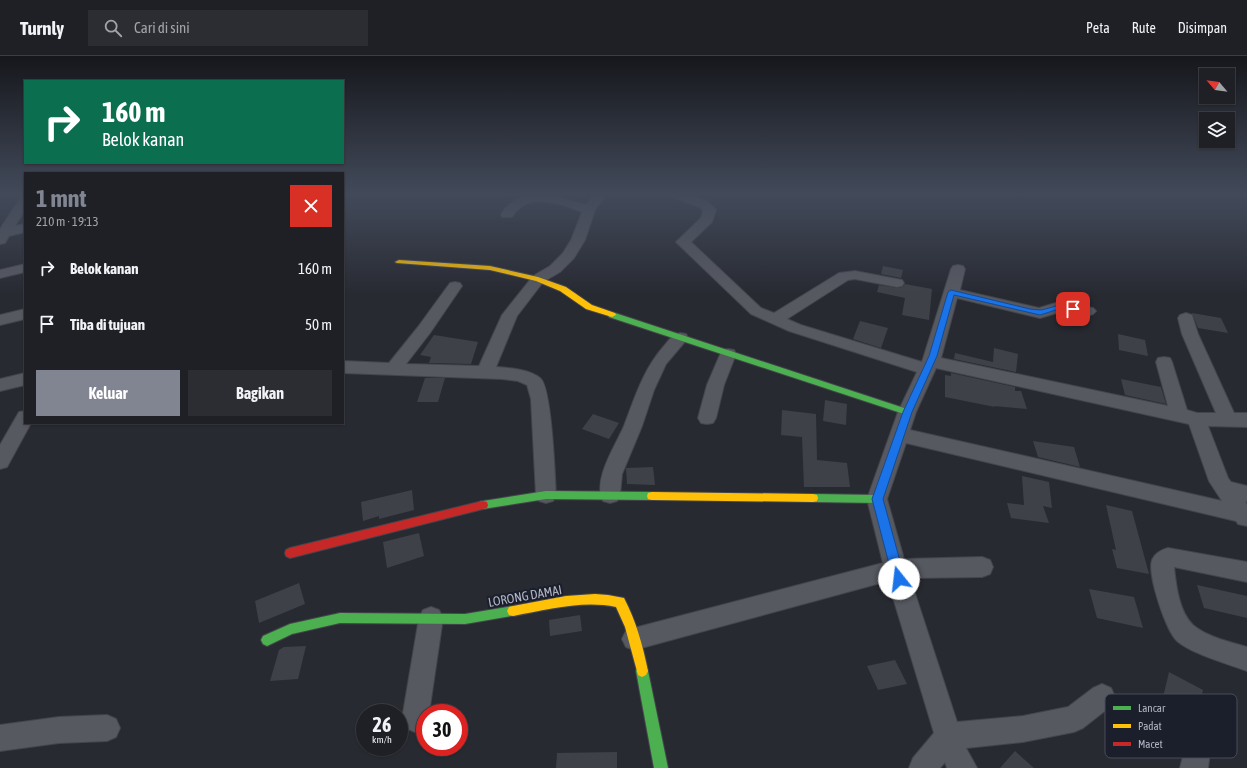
<!DOCTYPE html>
<html lang="id">
<meta charset="utf-8">
<style>
:root{--surface:#1e2026;--page:#2b2d32;--text:#f1f3f6;--muted:#a1a3a7;--line:#3c3e43;--accent:#818491}
body{margin:0;font-family:"Asap Condensed",sans-serif;background:var(--page);color:var(--text);height:100vh;display:flex;flex-direction:column;font-size:15px;white-space:nowrap}
*{box-sizing:border-box;margin:0}
p{font-size:13px;color:var(--muted)}
.icon{flex:none;width:22px;height:22px;fill:none;stroke:currentColor;stroke-width:2;stroke-linecap:round;stroke-linejoin:round}
.map{position:relative;flex:1;overflow:hidden}
.details{position:absolute;left:24px;top:116px;width:320px;height:252px;display:flex;flex-direction:column;background:var(--surface);border-radius:0px;box-shadow:0 1px 3px #0004,0 0 0 1px var(--line)}
.details>*{flex:none}
.banner{position:absolute;left:24px;top:24px;width:320px;height:84px;border-radius:0px;box-shadow:0 1px 3px #0004,0 0 0 1px var(--line);background:#0b6e4f;color:#fff;overflow:hidden}
.needle{width:26px;rotate:299deg}
.tools{position:absolute;left:1199px;top:12px;display:grid;gap:8px}
.tools a{display:grid;place-items:center;width:36px;height:36px;border-radius:0px;background:var(--surface);box-shadow:0 1px 3px #0004,0 0 0 1px var(--line);font-size:20px}
.speed{position:absolute;left:356px;top:648px;display:flex;gap:8px;font-size:20px;font-weight:700;text-align:center}
.speed>*{display:grid;place-content:center;width:52px;height:52px;border-radius:50%;background:var(--surface);box-shadow:0 1px 3px #0004,0 0 0 1px var(--line);line-height:1}
.speed small{font-size:10px;font-weight:400}
.speed .limit{border:6px solid #d22;background:#fff;color:#111}
.pin{position:absolute;display:grid;place-items:center;width:34px;height:34px;color:#fff;margin:-17px;border-radius:8px;box-shadow:0 2px 6px #0006}
.me{position:absolute;width:44px;margin:-22px;rotate:344deg;stroke-linejoin:round;filter:drop-shadow(0 0 3px #0008)}
.turn{display:flex;align-items:center;gap:14px;height:84px;padding:0 12px;font-size:18px}
.turn .icon{width:52px;height:52px;stroke-width:2.5}
.turn b{display:block;font-size:28px;line-height:34px}
.round{display:grid;place-items:center;flex:none;width:42px;height:42px;border-radius:0px;background:var(--page)}
.headline{display:flex;align-items:center;justify-content:space-between;height:68px;padding:0 12px}
h1{font-size:24px;font-weight:700;line-height:30px;color:var(--accent)}
.primary-button{display:flex;gap:8px;margin-top:auto;padding:8px 12px}
.primary-button a{flex:1;height:46px;border-radius:0px;background:var(--accent);color:#fff;font-size:16px;font-weight:700;line-height:46px;text-align:center}
.primary-button a+a{background:var(--page);color:var(--text)}
ul{padding:0;list-style:none}
li{display:flex;align-items:center;gap:12px;height:56px;padding:0 12px}
li div{flex:1}
li b{display:block;font-size:15px}
li em{font-style:normal}
header{display:flex;align-items:center;gap:24px;box-sizing:border-box;height:56px;padding:0 20px;background:var(--surface);border-bottom:1px solid var(--line)}
header strong{font-size:19px}
nav{display:flex;gap:22px;margin-inline-start:auto;font-size:14px}
.search{width:280px;height:36px;background:var(--page);display:flex;align-items:center;gap:10px;box-sizing:border-box;padding:0 14px;border-radius:0px;color:var(--muted);font-size:15px}
.map>svg:first-child{display:block}
.building{fill:#3f4148}
.lines{fill:none;stroke-linecap:round;stroke-linejoin:round}
.street-casing{stroke:#44454c;stroke-width:2}
.fast-casing{stroke:#44454c;stroke-width:2}
.slow-casing{stroke:#44454c;stroke-width:2}
.jam-casing{stroke:#44454c;stroke-width:2}
.street{fill:#575961;fill-rule:evenodd}
.fast{fill:#4caf50;fill-rule:evenodd}
.slow{fill:#ffc107;fill-rule:evenodd}
.jam{fill:#c62828;fill-rule:evenodd}
.route{fill:#1a73e8;stroke:#114b97}
.labels{text-anchor:middle;dominant-baseline:central;stroke-width:4;stroke-linejoin:round;paint-order:stroke}
.near-street-label{font-size:13px;fill:#b1b5c4;stroke:#1b1f2c}
.key{fill:#1b1f2c;stroke:#484c5a;stroke-width:1}
.key-label{font-size:11px;fill:#b1b5c4}
</style>
<header>
<strong>Turnly</strong>
<div class="search"><svg class="icon" aria-label="search" viewBox="0 0 24 24"><circle cx="10" cy="10" r="6"/><path d="M15 15l6 6"/></svg>Cari di sini</div>
<nav><a>Peta</a><a>Rute</a><a>Disimpan</a></nav>
</header>
<div class="map">
<svg width="1247" height="712" viewBox="0 0 1247 712">
<rect width="100%" height="100%" fill="#282a32"/>
<g class="building">
<path d="M883,210L903,214L901,222L881,218Z"/>
<path d="M905,228L932,233L929,264L902,259L905,242L877,236L879,229L897,232L902,231Z"/>
<path d="M1192,257L1221,262L1228,277L1198,272Z"/>
<path d="M860,265L888,272L881,292L853,283Z"/>
<path d="M1118,278L1145,284L1148,300L1119,294Z"/>
<path d="M434,279L478,286L471,308L429,307L431,301L420,299Z"/>
<path d="M994,292L1018,298L1016,316L954,303L955,297L993,306Z"/>
<path d="M951,317L1015,331V335H1021L1027,353L994,350L995,351L945,341V319L951,320Z"/>
<path d="M425,322H445L438,346H417Z"/>
<path d="M1121,323L1161,331L1166,348L1125,339Z"/>
<path d="M825,344L847,348L846,369L823,365Z"/>
<path d="M782,354L816,358L817,404L847,407L850,431H804L802,381L781,379Z"/>
<path d="M593,358L619,367L609,383L582,373Z"/>
<path d="M1033,385L1074,391L1080,411L1038,401Z"/>
<path d="M653,411L655,429L627,428L626,412Z"/>
<path d="M1022,420L1049,426L1052,452L1043,450L1049,467L1011,462L1007,447L1024,449Z"/>
<path d="M412,434L414,454L379,463V460L363,465L361,446Z"/>
<path d="M1106,449L1132,455L1149,518L1117,512L1112,493L1116,494Z"/>
<path d="M419,477L424,500L387,512L383,486Z"/>
<path d="M299,527L305,548L259,567L255,545Z"/>
<path d="M1197,529L1247,540V562L1204,552Z"/>
<path d="M1089,533L1134,541L1143,572L1097,562Z"/>
<path d="M580,559L582,575L550,580L549,564Z"/>
<path d="M306,590L298,623L270,625L279,594L284,591Z"/>
<path d="M895,604L907,628L878,634L867,610Z"/>
<path d="M1169,616L1203,634L1195,673L1160,654Z"/>
<path d="M1015,695L1034,712H1000Z"/>
<path d="M617,696V712H556L557,697Z"/>
</g>
<g class="lines">
<defs>
<g id="street">
<path d="M539,138L557,141L586,149L595,138H607L595,154L585,184L574,202L560,216L543,226L517,260L496,311C510,312 529,313 540,322C552,330 555,421 556,439L553,445L546,447L539,445L536,439L531,343L527,329L518,325L502,323L343,317V305L389,307L418,271L450,227L455,226L460,227L462,230L430,277L406,308L479,310L502,259L533,220L550,210L563,197L571,184L582,156C567,150 545,142 529,147C522,149 516,155 512,161H502L501,158C510,144 523,139 539,138Z"/>
<path d="M671,138C687,138 706,140 716,154L712,166L691,186L761,252L774,257L839,217L855,215L902,224L904,227L902,230L897,231L855,223L848,224L787,263L801,269L922,306L951,213L953,210L958,209L963,210L965,213L960,234L1039,252L1059,246L1093,252L1096,255L1093,258L1088,260L1060,256L1040,262L957,242L941,302L1168,350L1156,306L1158,302L1164,301L1170,302L1172,306L1187,354L1197,357H1216L1182,278L1178,262L1180,259L1186,257L1192,259L1198,278L1234,357H1247V371L1208,370L1228,422L1231,426L1247,430V446L1245,445L1247,449V470L1238,468L1236,465L906,387L887,443L904,503L982,501L990,504L993,511L990,518L982,521L910,522L957,666L1023,660L1068,651L1093,632L1102,628L1111,632L1115,641L1111,650L1083,672L1074,676L1023,686L966,692L977,712H947L945,706L940,712H909L913,702L934,677L888,525L634,594L626,591L622,583L626,575L634,572L883,507L867,443L898,356L917,316L789,275L751,258L676,186L701,162L703,155L701,152L673,141ZM936,312L1189,368L1209,425L1222,445L910,374L916,356Z"/>
<path d="M25,140V154L15,170L25,168V176L9,180L5,187L0,188V173L21,141Z"/>
<path d="M25,208V216L0,222V214Z"/>
<path d="M25,253V263L0,269V259Z"/>
<path d="M680,277L686,278L688,282L666,308L654,334L642,370L622,418L620,439L617,445L610,447L603,445C592,424 616,389 624,370C635,341 643,314 664,290C669,284 672,279 680,277Z"/>
<path d="M728,293L734,294L736,298L724,329L716,362L713,367L707,368L701,367L698,362L707,329L722,294Z"/>
<path d="M25,317V329L0,335V323Z"/>
<path d="M25,355V367H31L7,411L0,413V389L19,356Z"/>
<path d="M1168,492L1247,506V526L1174,511C1176,529 1179,556 1193,569C1207,581 1230,586 1247,591V615C1228,608 1192,598 1177,585C1166,575 1147,518 1152,504C1155,497 1161,494 1168,492Z"/>
<path d="M431,551L439,554L443,562L429,657H425L424,672L415,676L406,672L402,663L419,562L423,554Z"/>
<path d="M107,659L116,663L120,672L116,681L107,685L59,687L0,695V669L59,661Z"/>
<path d="M1197,683L1206,687L1210,696L1208,712H1180L1184,696L1188,687Z"/>
</g>
<g id="fast">
<path d="M609,257H615L910,354L912,356L907,359L904,358L609,261L608,259Z"/>
<path d="M546,435L652,436L656,437L657,440L656,443L652,444L546,443L483,453L479,452L478,449L479,446L483,445Z"/>
<path d="M813,438L877,439L881,440L882,443L881,446L877,447L813,446L809,445L808,442L809,439Z"/>
<path d="M513,550L517,551L519,555L517,559L465,568L340,567L292,578L267,590L263,588L261,584L263,580L290,568L340,557L465,558Z"/>
<path d="M642,609L646,611L648,615L668,712H654L636,615L638,611Z"/>
</g>
<g id="slow">
<path d="M399,204L490,210L538,221L566,231L592,249L615,257L616,259L612,261L586,253L560,235L536,225L490,214L397,207L395,206Z"/>
<path d="M652,436L813,438L817,439L818,442L817,445L813,446L652,444L648,443L647,440L648,437Z"/>
<path d="M595,538L608,539L624,542C636,565 643,590 648,615L646,619L642,621L638,619L625,571L616,551C582,544 547,554 513,560L509,559L507,555L509,551L513,550L566,540Z"/>
</g>
<path id="jam" d="M483,445L487,446L488,449L487,452L483,453L290,502L286,500L285,497L286,494L290,492Z"/>
</defs>
<use href="#street" class="street-casing"/>
<use href="#fast" class="fast-casing"/>
<use href="#slow" class="slow-casing"/>
<use href="#jam" class="jam-casing"/>
<use href="#street" class="street"/>
<use href="#fast" class="fast"/>
<use href="#slow" class="slow"/>
<use href="#jam" class="jam"/>
</g>
<linearGradient id="sky" x2="0" y2="1"><stop stop-color="#16171c"/><stop offset="0.58" stop-color="#424a5a"/><stop offset="1" stop-color="#424a5a" stop-opacity="0"/></linearGradient>
<rect width="1247" height="238" fill="url(#sky)"/>
<path class="route" d="M951,234L1030,253C1033,253 1037,254 1040,254C1052,253 1065,243 1077,253L1073,255L1059,253L1040,259L954,239L937,300L912,356L883,443L905,523L903,527L899,528L895,527L893,523L872,443L903,356L929,300L948,236Z"/>
<g class="labels">
<g class="near-street-label">
<text transform="translate(525 540) rotate(-10)">LORONG DAMAI</text>
</g>
</g>
<rect x="1105" y="638" width="132" height="64" rx="6" class="key"/>
<rect x="1113" y="650" width="18" height="4" fill="#4caf50"/>
<rect x="1113" y="668" width="18" height="4" fill="#ffc107"/>
<rect x="1113" y="686" width="18" height="4" fill="#c62828"/>
<g class="key-label">
<text x="1138" y="656">Lancar</text>
<text x="1138" y="674">Padat</text>
<text x="1138" y="692">Macet</text>
</g>
</svg>
<div class="tools">
<a><svg class="needle" viewBox="-14 -14 28 28"><path d="M0-13l5 13h-10z" fill="#e53935"/><path d="M0 13l5-13h-10z" fill="#a1a3a7"/></svg></a>
<a><svg class="icon" aria-label="layers" viewBox="0 0 24 24"><path d="M12 4l9 5-9 5-9-5zM3 14l9 5 9-5"/></svg></a>
</div>
<div class="speed"><div>26<small>km/h</small></div><div class="limit">30</div></div>
<div class="pin" style="left:1073px;top:253px;background:#d93025"><svg class="icon" aria-label="arrive" viewBox="0 0 24 24"><path d="M6 21V4h12l-3 4 3 4H6"/></svg></div>
<svg class="me" style="left:899px;top:523px" viewBox="-20 -20 40 40"><circle r="19" fill="#fff"/><path d="M0-13L10 11 0 6-10 11z" fill="#1a73e8"/></svg>
<div class="banner">
<div class="turn"><svg class="icon" aria-label="right" viewBox="0 0 24 24"><path d="M7 20v-9h11M14 6l5 5-5 5"/></svg><div><b>160 m</b>Belok kanan</div></div>
</div>
<section class="details">
<div class="headline"><div><h1>1 mnt</h1><p>210 m · 19:13</p></div><a class="round" style="background:#d93025;color:#fff"><svg class="icon" aria-label="close" viewBox="0 0 24 24"><path d="M6 6l12 12M18 6L6 18"/></svg></a></div>
<ul>
<li><svg class="icon" aria-label="right" viewBox="0 0 24 24"><path d="M7 20v-9h11M14 6l5 5-5 5"/></svg><div><b>Belok kanan</b></div><em>160 m</em></li>
<li><svg class="icon" aria-label="arrive" viewBox="0 0 24 24"><path d="M6 21V4h12l-3 4 3 4H6"/></svg><div><b>Tiba di tujuan</b></div><em>50 m</em></li>
</ul>
<div class="primary-button"><a>Keluar</a><a>Bagikan</a></div>
</section>
</div>
